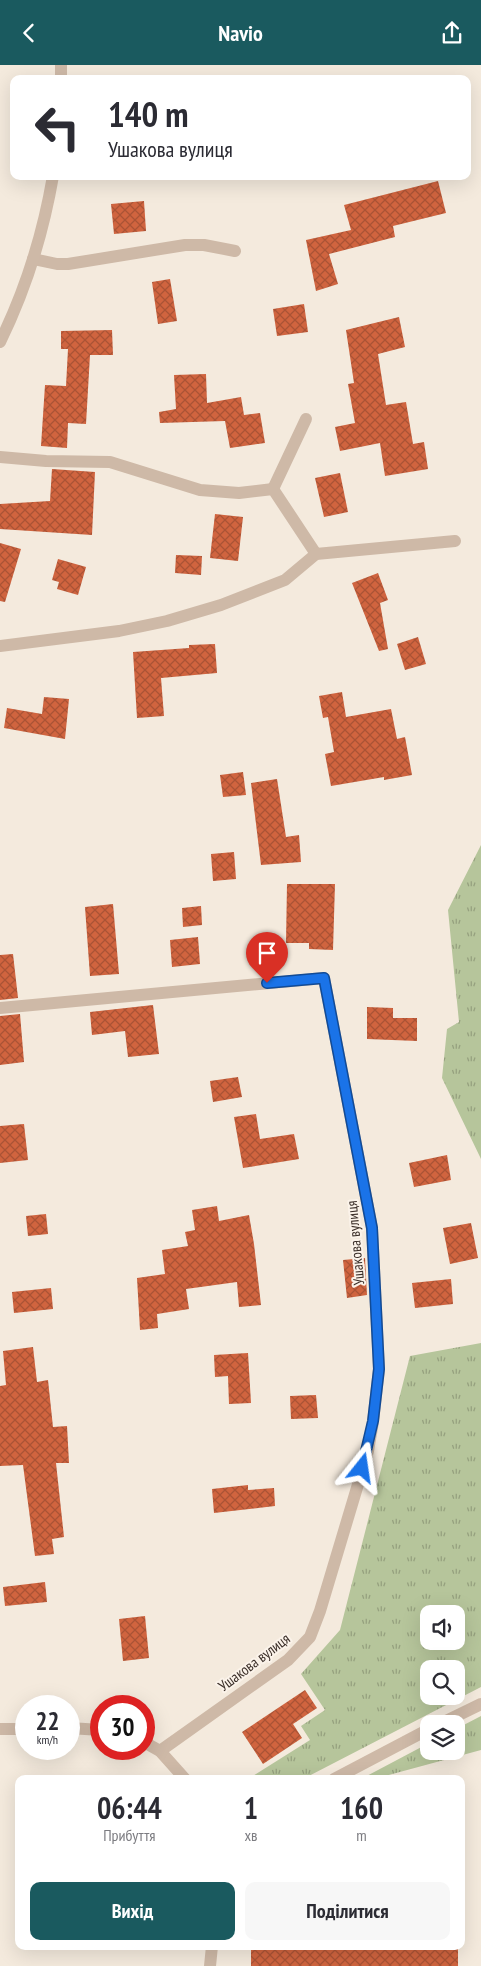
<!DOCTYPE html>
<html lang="uk">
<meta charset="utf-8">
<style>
:root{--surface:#fff;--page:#f7f7f7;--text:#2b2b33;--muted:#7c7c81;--accent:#1a5a5f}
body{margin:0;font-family:"PT Sans Narrow",sans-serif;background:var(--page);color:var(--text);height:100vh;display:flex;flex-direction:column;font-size:19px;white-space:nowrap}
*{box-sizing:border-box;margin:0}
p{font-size:16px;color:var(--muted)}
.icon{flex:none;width:28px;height:28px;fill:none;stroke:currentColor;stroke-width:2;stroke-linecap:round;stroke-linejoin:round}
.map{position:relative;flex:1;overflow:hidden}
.details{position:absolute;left:15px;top:1710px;width:450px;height:175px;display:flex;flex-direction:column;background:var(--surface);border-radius:10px;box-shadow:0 5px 20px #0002}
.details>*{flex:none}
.banner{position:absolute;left:10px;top:10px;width:461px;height:105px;border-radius:10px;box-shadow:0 5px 20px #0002;background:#fff;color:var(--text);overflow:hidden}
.buttons{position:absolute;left:420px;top:1540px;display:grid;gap:10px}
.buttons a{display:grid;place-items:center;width:45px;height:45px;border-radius:10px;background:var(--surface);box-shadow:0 5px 20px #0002;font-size:25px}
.speed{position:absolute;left:15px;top:1630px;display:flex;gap:10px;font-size:25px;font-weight:700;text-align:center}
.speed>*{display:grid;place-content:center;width:65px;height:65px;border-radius:50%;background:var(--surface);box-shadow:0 5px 20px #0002;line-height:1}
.speed small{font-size:12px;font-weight:400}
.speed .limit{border:8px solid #d22;background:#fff;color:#111}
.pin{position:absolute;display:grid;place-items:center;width:42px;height:42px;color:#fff;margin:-51px -21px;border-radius:50% 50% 50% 0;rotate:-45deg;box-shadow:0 0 5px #0007}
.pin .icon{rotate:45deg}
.me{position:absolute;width:55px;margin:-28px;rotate:15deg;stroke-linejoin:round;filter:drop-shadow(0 0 4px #0008)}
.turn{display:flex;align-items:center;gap:18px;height:105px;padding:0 15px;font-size:22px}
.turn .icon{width:65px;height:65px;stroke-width:2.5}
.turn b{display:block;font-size:35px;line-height:42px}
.eta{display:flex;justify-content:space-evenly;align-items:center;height:85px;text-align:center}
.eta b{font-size:30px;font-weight:800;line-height:35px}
.cta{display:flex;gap:10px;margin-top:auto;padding:10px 15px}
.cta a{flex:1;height:58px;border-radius:10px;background:var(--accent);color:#fff;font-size:20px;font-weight:800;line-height:58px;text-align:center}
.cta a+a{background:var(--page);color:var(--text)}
header{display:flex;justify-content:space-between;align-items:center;height:65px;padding:0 15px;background:var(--accent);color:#fff;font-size:22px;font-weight:800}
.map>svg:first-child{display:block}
.grass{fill:url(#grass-tufts);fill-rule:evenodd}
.building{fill:url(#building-cross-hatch)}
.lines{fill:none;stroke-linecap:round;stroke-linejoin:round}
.minor{stroke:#ceb9a7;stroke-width:12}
.route-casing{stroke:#114b97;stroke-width:12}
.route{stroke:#1a73e8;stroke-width:9}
.labels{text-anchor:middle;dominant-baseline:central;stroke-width:4;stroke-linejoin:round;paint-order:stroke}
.street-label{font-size:15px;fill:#3a2e28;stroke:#fbf3ea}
</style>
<header><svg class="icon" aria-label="back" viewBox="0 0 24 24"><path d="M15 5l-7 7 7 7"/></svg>Navio<svg class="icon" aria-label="share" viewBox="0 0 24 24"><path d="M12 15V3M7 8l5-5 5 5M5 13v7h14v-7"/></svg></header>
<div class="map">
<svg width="481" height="1901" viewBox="0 0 481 1901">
<defs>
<pattern id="grass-tufts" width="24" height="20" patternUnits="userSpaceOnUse" patternTransform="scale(1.25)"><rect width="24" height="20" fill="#b6c59b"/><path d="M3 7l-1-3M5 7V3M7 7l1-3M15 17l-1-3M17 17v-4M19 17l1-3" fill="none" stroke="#95a07e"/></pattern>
<pattern id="building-cross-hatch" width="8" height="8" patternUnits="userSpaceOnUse" patternTransform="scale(1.25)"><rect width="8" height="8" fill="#d0643f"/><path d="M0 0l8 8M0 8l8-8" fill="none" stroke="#aa5335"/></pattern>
</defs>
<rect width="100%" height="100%" fill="#f4eadd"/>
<g class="grass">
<path d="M481,780V1094L442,1013L447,964L459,957L448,845Z"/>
<path d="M481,1278V1622L303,1714H248L310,1675L301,1661L325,1645L301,1609L340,1565L410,1291ZM429,1549H456V1576H429ZM429,1604H456V1631H429Z"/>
<path d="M481,1651V1685L374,1714H361L429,1678V1686H456V1664Z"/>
</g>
<g class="building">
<path d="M438,116L446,148L393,161L395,172L329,189L338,219L316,226L306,175L351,165L344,140Z"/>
<path d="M144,136L146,166L114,169L111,139Z"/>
<path d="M170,214L177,256L158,259L152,217Z"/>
<path d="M304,239L308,267L277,271L273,244Z"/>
<path d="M399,252L405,282L378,289L386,340L406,337L413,379L424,377L428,404L385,411L380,378L340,386L335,362L355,358L348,319L354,318L346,265Z"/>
<path d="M112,265L113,290H90L86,359L68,358L67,383L41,381L45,320L66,321L68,284H61V266Z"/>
<path d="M206,309L207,338L241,332L244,350L260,348L265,378L230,383L225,356L160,358L159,347L176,344L174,310Z"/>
<path d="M52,404L95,407L92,470L0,464V439L50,436Z"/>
<path d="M340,408L348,447L324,452L315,413Z"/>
<path d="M215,449L243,452L238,496L210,493Z"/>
<path d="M0,478L21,484L5,537L0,536Z"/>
<path d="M176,490L202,491L201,510L175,508Z"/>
<path d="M58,494L86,502L78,530L57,524L59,517L52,515Z"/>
<path d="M378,508L388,535L380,538L388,584L379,586L352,518Z"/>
<path d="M418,572L426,599L405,605L397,579Z"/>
<path d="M215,579L217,608L161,613L164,651L137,653L133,587L189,583V580Z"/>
<path d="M342,627L346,652L391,644L397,674L405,672L412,710L384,715V712L331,721L325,689L334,687L328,652L323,653L319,631Z"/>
<path d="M44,632L69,634L65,674L4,663L7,643L42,649Z"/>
<path d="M243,707L246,730L223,732L220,710Z"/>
<path d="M277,714L286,772L299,770L301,797L261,800L251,718Z"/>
<path d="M234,787L236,814L213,816L211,789Z"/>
<path d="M287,819H335L333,885L309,884V878H286Z"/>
<path d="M113,839L119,909L90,911L85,842Z"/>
<path d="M201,841L202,860L183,862L182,843Z"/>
<path d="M198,872L200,899L172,902L170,875Z"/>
<path d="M13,889L18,933L0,935V890Z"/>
<path d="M153,940L159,989L128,992L125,966L92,970L90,947Z"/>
<path d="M367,942L393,943V953H417V976L367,974Z"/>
<path d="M20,949L24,997L0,1000V951Z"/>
<path d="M238,1012L242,1032L213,1037L210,1016Z"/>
<path d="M256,1049L260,1074L294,1069L299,1094L243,1103L234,1052Z"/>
<path d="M24,1059L28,1095L0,1098V1061Z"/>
<path d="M447,1090L451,1115L414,1122L409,1098Z"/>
<path d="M217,1141L219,1156L249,1150L254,1179L261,1240L239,1242L237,1217L186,1224L189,1244L157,1249L158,1263L140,1265L137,1213L165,1209L162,1185L188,1181L185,1167L195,1165L192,1145Z"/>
<path d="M46,1149L48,1169L28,1171L26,1151Z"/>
<path d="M471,1158L478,1193L450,1199L443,1163Z"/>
<path d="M365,1193L367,1230L347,1233L343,1195Z"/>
<path d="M451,1214L453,1239L415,1243L412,1218Z"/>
<path d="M51,1223L53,1244L14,1248L12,1227Z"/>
<path d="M33,1282L37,1317L48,1315L53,1362L67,1361L69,1398H56L64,1472L52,1474L54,1489L35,1491L23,1400L0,1401V1321L6,1320L3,1286Z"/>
<path d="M248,1288L251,1338L229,1339L228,1311L215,1312L214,1290Z"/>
<path d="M316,1330L318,1353L291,1354L290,1331Z"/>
<path d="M248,1420V1425L274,1423L275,1441L214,1448L212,1424Z"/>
<path d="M45,1517L47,1537L5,1541L3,1522Z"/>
<path d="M145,1551L149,1593L123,1596L119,1554Z"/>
<path d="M305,1625L317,1643L293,1659L302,1673L263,1699L242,1667Z"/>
<rect x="251" y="1881" width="207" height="20"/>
</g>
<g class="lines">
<g class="minor">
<path d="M61,14V0"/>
<path d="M33,194L57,199H68L185,180H204L235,186"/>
<path d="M0,277C26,224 43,169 53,111"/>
<path d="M0,392L46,396L110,397L200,425L239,428L273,424L316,489"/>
<path d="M273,424L306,354"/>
<path d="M0,581L119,566L167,556L221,540L285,515L316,489L455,476"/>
<path d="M0,943L324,913L372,1163L379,1304L373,1357L368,1386L320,1546L310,1572L288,1595L160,1686"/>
<path d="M440,1659L481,1639"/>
<path d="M69,1663L101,1665"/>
<path d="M0,1664H26"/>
<path d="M144,1677L160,1686L185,1714"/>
<path d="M334,1714L429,1664"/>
<path d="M210,1901L212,1881"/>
</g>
</g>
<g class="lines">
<defs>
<path id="route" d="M267,918L324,913L372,1163L379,1304L373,1356L362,1403"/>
</defs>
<use href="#route" class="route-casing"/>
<use href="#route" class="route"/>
</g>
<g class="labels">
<g class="street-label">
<text transform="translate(355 1178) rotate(-95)">Ушакова вулиця</text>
<text transform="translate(254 1597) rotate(-37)">Ушакова вулиця</text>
</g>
</g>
</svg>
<div class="buttons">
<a><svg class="icon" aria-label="sound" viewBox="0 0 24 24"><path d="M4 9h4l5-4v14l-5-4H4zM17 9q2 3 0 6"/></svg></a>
<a><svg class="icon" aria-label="search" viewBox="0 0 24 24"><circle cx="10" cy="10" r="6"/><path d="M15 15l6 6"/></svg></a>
<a><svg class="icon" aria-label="layers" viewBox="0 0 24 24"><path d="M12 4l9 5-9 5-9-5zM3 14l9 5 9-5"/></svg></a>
</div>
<div class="speed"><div>22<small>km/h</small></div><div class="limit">30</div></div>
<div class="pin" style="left:267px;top:918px;background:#d93025"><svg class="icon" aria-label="arrive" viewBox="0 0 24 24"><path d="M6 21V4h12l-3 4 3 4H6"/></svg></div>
<svg class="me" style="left:362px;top:1403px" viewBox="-20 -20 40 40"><path d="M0-17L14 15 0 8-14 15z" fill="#1a73e8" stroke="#fff" stroke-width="4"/></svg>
<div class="banner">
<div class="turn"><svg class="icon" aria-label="left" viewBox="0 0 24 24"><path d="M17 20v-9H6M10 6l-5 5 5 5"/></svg><div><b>140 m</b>Ушакова вулиця</div></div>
</div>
<section class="details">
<div class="eta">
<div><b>06:44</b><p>Прибуття</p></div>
<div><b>1</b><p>хв</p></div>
<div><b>160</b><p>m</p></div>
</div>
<div class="cta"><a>Вихід</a><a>Поділитися</a></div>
</section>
</div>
